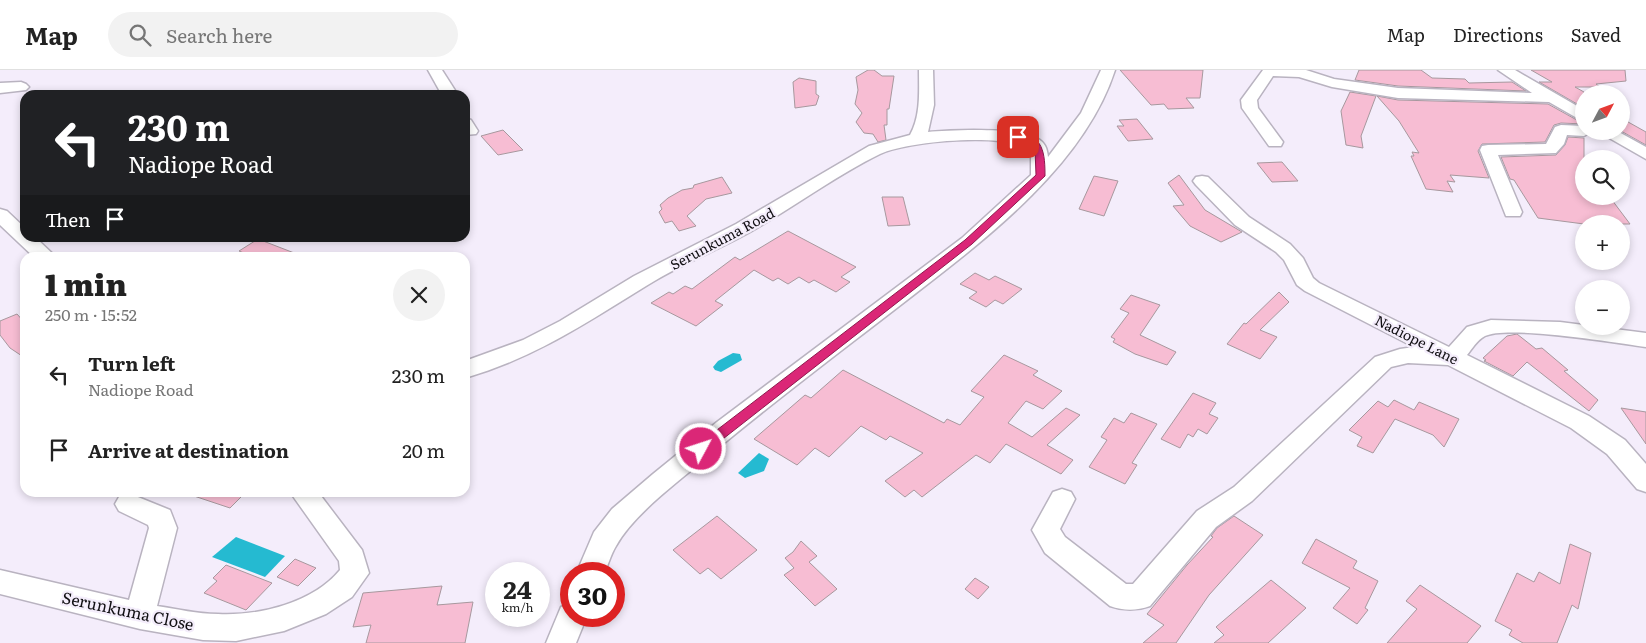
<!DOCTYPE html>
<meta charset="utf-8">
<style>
:root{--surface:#fff;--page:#f2f2f2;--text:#222;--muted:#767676;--line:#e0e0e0}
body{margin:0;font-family:Literata,serif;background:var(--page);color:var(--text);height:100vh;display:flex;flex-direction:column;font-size:19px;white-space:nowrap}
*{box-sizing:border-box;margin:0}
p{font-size:16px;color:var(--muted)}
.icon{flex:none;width:28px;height:28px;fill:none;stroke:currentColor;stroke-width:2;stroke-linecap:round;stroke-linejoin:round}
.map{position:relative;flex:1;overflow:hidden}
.details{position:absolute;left:20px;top:182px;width:450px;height:245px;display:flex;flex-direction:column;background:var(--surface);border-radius:15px;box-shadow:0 2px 8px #0003}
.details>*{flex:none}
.guide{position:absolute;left:20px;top:20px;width:450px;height:152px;border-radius:15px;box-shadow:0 2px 8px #0003;background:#202124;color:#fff;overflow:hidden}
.needle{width:32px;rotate:49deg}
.buttons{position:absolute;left:1575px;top:15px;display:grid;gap:10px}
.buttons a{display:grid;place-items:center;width:55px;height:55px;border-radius:50%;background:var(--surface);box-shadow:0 2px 8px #0003;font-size:25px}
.speed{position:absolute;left:485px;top:492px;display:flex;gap:10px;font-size:25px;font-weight:700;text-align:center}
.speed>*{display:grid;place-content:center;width:65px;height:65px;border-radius:50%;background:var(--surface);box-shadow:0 2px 8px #0003;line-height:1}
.speed small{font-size:12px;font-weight:400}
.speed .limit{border:8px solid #d22;background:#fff;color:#111}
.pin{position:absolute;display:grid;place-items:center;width:42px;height:42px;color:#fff;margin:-21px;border-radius:10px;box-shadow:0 2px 8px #0006}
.me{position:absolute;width:55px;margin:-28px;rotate:50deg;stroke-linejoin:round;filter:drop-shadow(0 0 4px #0008)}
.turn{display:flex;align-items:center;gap:18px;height:105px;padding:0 25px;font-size:22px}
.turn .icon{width:65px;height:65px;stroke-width:2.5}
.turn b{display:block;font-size:35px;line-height:42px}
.then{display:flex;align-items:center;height:48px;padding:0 25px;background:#0003;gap:10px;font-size:19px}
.round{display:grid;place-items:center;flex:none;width:52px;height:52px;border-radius:26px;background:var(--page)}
.summary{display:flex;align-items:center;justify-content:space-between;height:85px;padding:0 25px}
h1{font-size:30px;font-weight:800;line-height:38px}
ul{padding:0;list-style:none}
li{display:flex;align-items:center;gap:15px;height:75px;padding:0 25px}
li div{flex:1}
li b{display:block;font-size:19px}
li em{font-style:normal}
header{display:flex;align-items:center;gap:30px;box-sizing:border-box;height:70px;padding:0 25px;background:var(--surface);border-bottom:1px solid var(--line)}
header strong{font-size:24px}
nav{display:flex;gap:28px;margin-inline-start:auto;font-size:18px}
.search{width:350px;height:45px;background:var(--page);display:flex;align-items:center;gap:12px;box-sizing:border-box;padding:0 18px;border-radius:28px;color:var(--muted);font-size:19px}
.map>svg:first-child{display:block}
.water{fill:#25bad1}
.building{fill:#f7bdd3;stroke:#a7989e}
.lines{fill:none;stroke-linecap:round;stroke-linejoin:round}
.minor-casing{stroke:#b9b3c0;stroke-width:3}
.minor{fill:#fff;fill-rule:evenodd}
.route{fill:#db2777;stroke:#8e194d}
.labels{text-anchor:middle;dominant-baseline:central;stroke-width:4.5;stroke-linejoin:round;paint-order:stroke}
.street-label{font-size:14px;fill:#110f13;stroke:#f4edfb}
.near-street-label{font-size:16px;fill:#110f13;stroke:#f4edfb}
</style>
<header>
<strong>Map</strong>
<div class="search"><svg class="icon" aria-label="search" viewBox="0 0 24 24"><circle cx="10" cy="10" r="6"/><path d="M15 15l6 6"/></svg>Search here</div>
<nav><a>Map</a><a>Directions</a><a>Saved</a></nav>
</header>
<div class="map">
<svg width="1646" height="573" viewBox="0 0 1646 573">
<rect width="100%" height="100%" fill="#f4edfb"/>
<g class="water">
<path d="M733,283L740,284L742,290L721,302L715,300L713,297L718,291Z"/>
<path d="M759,383L769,389L764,401L745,408L738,403Z"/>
<path d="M236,467L285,486L265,507L212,487Z"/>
</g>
<g class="building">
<path d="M868,0H874L882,6H894L889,39H887V55H884L886,70L878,72L873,64L864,63L856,52L862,43L855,34L858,20L856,7Z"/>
<path d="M1120,0H1203L1200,28H1186L1194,38L1168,39L1164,34L1151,35Z"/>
<path d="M1359,0H1421L1432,8L1465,9L1469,13L1512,12L1526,21L1398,16L1355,10Z"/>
<path d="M1531,0H1625L1626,11L1596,14L1600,17H1575L1584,22V38L1539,12H1552Z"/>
<path d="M799,8L816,11V24L819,26L816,35L795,38L793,12Z"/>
<path d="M1350,22L1376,26L1361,66L1363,78L1346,75L1341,41Z"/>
<path d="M1377,26L1398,30L1548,34L1584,54L1561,53L1554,55L1545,72L1482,74L1478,81L1489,108L1450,105L1455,112L1447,111L1453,122L1426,119L1411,86H1414L1412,82L1419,83L1399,51Z"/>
<path d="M1621,48L1646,62V75L1621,61Z"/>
<path d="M1137,49L1153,69L1128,71L1117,56H1124L1119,50Z"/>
<path d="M503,60L523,80L498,85L481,66Z"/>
<path d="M1568,67L1584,68V126H1609L1630,154H1584L1538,148L1514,110L1510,109L1501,87L1556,85L1565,75Z"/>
<path d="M1282,92L1298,111L1272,112L1257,93Z"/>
<path d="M1179,105L1205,140L1242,162L1221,172L1190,156L1173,136L1184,135L1168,113Z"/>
<path d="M1094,106L1118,111L1104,146L1079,139Z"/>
<path d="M722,107L732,123L706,129L687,146L696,156L679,161L672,151L665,153L659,142L662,139L660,135L668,128L682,120L693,118L694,115Z"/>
<path d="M882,127H903L910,155L888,156Z"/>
<path d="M788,161L856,197L841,207L850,212L836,222L814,210L809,213L799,207L788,214L778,208L773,211L754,200L715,231L723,235L696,256L651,233L669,222L673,224L685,216L692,219L735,187L740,190Z"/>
<path d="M258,169L302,186L301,188H256L239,181Z"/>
<path d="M975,203L989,210L995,206L1022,219L1003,234L995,230L986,237L969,228L977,222L960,214Z"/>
<path d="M1279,222L1289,232L1260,260L1277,267L1260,289L1227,274L1244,253L1246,254Z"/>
<path d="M1131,225L1160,235L1140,265L1176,282L1167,295L1135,284L1113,272L1115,269L1111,267L1129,243L1120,239Z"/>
<path d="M17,244L25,253V288L10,278L0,265V251Z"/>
<path d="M1517,264L1536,279L1542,278L1568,300L1564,301L1598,330L1589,341L1527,292L1513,306L1484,291L1486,290L1483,288L1507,266Z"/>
<path d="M1004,285L1038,301L1033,305L1062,321L1043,339L1026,331L1008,353L1032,367L1066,338L1080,345L1047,375L1073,390L1061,404L1006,374L990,393L976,385L922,427L914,420L905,427L885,411L923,383L890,366L886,370L861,356L829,387L815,378L797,395L754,369L805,325L811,328L843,300L944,353L947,349L960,355L984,327L971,321Z"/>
<path d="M1193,323L1216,333L1209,344L1218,348L1207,364L1198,359L1193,367L1188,364L1180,378L1161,369Z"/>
<path d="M1394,330L1414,340L1419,332L1459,349L1444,377L1433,365L1395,349L1373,383L1357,376L1362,367L1349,360L1378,331L1388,337Z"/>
<path d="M1621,338L1646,342V374Z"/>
<path d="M1131,343L1157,354L1132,393L1137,395L1125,414L1089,397L1107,370L1101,367L1114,348L1124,353Z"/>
<path d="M192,422H246L230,438L191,425Z"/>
<path d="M717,446L757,480L721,509L708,498L700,504L673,480Z"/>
<path d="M1234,446L1263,465L1209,525L1176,573H1143L1164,555L1147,544L1187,495L1213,467L1211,466L1217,458Z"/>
<path d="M1316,469L1357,491L1353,498L1378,511L1365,538L1368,540L1357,554L1333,538L1350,518L1302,493Z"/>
<path d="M801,471L817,486L809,492L837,519L815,536L784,505L794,498L785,488L793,482Z"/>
<path d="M1570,474L1591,483L1578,539L1572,535L1557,573H1523L1509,565L1512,560L1495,551L1517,503L1534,512L1539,502L1560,514Z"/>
<path d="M295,489L316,498L298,516L277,507Z"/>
<path d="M226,495L272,513L246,540L204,523L217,511L213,508Z"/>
<path d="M975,508L989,517L978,529L965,519Z"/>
<path d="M1271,510L1306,538L1268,573H1214L1224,565L1216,557Z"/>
<path d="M1420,515L1481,556L1467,573H1387L1417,539L1406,531Z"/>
<path d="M442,516L437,535L473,532L465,573H366L371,555L353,557L363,523Z"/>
</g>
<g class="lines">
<defs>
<g id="minor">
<path d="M428,0H442L458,25H442Z"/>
<path d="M919,0H933L934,35L928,62C950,60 1019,57 1037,68C1045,73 1047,78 1048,87L1081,43L1101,0H1115C1083,99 978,175 898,237C836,285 772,333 711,384C682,409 634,443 616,476C611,484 608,495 604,504H576L594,462L612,439L653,404L717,352L962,168L1031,105V80C1008,62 906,71 880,84C835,106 794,137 750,162C716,181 679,195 646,216C586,253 534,288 465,308V291L523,270L560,251L634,206L736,154L869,76L910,65C921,45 919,22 919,0Z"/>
<path d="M1263,0H1306L1334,9L1398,18L1532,23L1498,0H1515L1584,40V52L1549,32L1398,28L1332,17L1299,7L1273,6L1257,30L1258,38L1283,72L1281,76H1269L1242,38L1241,30Z"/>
<path d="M21,12L26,14L29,17L26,20L0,23V13Z"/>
<path d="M465,48L471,50L478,61L476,64L465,65Z"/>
<path d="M1561,55L1584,56V61H1592L1584,66L1567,65L1564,74L1556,83L1498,85L1522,142L1520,146H1506L1480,80L1482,76L1488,75L1546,74L1555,57Z"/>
<path d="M1597,61H1617L1646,77V89Z"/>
<path d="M1202,106L1208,107L1249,147L1290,174L1303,188L1313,208L1319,213L1449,277L1467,257L1491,250L1560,252L1646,263V277C1617,273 1508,255 1485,266C1477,270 1472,279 1467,285L1589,346L1625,370L1646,394V422L1637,419L1607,384L1571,358L1448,295L1408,293L1391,297L1252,431L1216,457L1150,536C1136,541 1124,541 1110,536L1045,483L1032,460L1053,422L1062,419L1071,422L1075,429L1060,459L1065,467L1126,514H1133L1197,441L1234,417L1375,287L1400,279L1414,277L1305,221L1297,215L1284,190L1276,182L1235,155L1196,115L1193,111L1196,107Z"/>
<path d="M0,139L7,141L25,158V168H36L57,188H35L0,155Z"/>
<path d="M290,422H318L362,480L369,503L352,527L326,544L284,561L236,571L203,570L140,559L0,524V500L129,530L149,458L148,455L119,441L115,434L119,427L128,423L170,440L177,458L157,536C177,539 198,544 218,544C259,546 313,533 340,500L339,491Z"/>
<path d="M571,533V546H587L576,573H546L561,537Z"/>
</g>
</defs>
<use href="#minor" class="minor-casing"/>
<use href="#minor" class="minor"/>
</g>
<path class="route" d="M1015,65C1044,62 1045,85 1045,106L972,174L705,383H696L694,379L696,376L965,170L1036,105L1035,79L1015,69Z"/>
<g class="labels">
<g class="street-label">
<text transform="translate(722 168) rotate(-28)">Serunkuma Road</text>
<text transform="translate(1417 269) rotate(27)">Nadiope Lane</text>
</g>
<g class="near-street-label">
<text transform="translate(128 540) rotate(12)">Serunkuma Close</text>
</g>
</g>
</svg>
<div class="buttons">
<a><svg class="needle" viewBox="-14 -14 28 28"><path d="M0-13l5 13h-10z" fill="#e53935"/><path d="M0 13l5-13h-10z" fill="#767676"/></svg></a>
<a><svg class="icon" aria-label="search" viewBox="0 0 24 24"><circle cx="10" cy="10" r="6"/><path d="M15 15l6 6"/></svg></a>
<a>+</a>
<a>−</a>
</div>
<div class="speed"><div>24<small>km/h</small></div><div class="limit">30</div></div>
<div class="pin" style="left:1018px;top:67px;background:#d93025"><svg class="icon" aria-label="arrive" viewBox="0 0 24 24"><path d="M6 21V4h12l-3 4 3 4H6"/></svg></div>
<svg class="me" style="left:701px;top:379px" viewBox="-20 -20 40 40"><circle r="17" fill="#db2777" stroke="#fff" stroke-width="3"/><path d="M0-11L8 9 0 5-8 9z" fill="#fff"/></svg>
<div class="guide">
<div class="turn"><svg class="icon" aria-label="left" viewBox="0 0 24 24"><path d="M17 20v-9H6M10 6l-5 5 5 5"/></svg><div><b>230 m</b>Nadiope Road</div></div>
<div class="then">Then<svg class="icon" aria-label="arrive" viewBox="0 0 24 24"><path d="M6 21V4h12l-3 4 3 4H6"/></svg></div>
</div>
<section class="details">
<div class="summary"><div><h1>1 min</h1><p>250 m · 15:52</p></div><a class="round"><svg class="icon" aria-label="close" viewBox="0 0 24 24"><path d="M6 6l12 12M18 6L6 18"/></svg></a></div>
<ul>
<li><svg class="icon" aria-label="left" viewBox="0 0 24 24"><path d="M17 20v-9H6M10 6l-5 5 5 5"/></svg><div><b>Turn left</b><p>Nadiope Road</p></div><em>230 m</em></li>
<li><svg class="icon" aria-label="arrive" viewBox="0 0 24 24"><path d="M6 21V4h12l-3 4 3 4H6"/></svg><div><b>Arrive at destination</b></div><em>20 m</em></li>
</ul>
</section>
</div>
